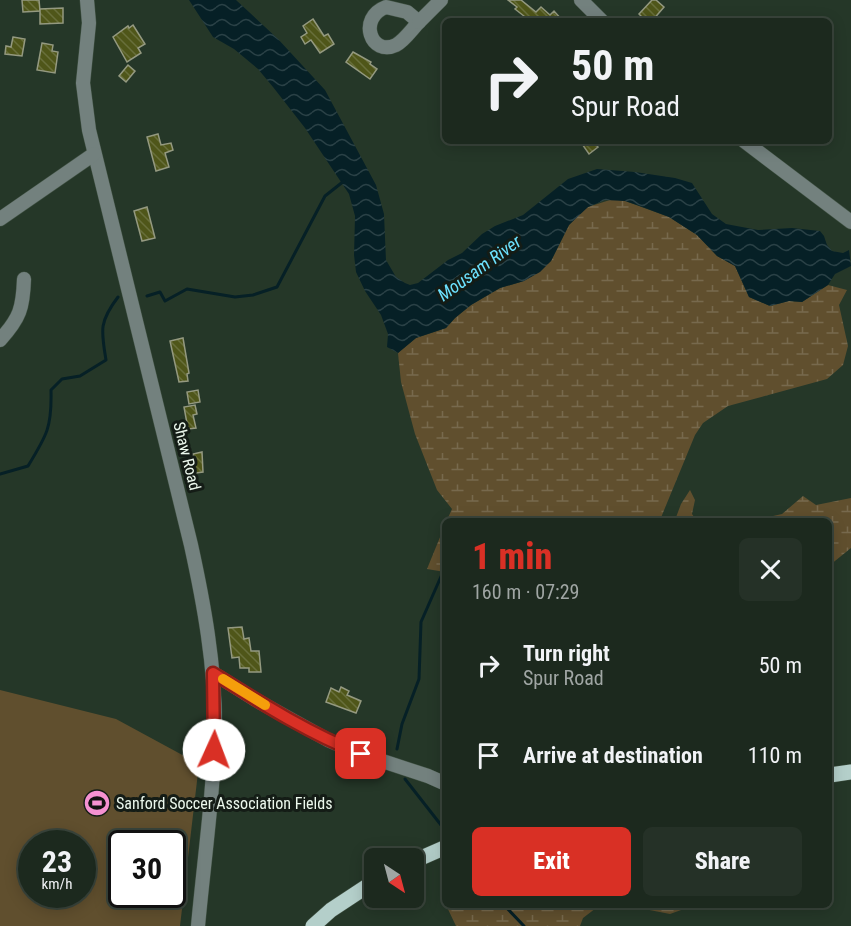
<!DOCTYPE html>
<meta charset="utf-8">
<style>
:root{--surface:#1c291e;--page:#253127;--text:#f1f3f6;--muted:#a0a6a4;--line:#3a453c;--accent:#d93025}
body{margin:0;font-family:"Roboto Condensed",sans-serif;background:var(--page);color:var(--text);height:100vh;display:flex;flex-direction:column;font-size:22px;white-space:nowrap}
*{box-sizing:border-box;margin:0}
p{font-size:20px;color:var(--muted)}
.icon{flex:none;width:33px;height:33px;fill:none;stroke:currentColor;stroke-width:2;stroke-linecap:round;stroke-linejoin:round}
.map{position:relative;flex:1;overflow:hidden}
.drawer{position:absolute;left:442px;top:518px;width:390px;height:390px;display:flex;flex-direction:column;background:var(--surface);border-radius:9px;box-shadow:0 3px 15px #0003,0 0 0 2px var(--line)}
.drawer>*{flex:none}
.top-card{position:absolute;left:442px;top:18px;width:390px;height:126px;border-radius:9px;box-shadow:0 3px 15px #0003,0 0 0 2px var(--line);background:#1c291e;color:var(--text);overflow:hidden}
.needle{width:39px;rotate:144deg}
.tools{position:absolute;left:364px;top:848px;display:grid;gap:12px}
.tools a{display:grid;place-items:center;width:60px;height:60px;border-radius:9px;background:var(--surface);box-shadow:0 3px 15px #0003,0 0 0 2px var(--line);font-size:30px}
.speed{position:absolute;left:18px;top:830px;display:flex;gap:12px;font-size:30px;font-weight:700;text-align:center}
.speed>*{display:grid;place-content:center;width:78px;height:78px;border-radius:50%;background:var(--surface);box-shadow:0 3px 15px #0003,0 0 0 2px var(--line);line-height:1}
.speed small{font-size:15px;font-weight:400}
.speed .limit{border:3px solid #111;border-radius:9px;background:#fff;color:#111}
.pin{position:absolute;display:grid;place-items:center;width:51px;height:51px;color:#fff;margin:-26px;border-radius:12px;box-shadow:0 3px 9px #0006}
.me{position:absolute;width:66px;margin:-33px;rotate:2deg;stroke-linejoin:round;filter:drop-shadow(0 0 4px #0008)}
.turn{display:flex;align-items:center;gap:21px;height:126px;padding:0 30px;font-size:27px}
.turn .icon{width:78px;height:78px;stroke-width:2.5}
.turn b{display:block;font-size:42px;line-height:51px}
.round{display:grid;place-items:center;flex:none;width:63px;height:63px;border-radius:9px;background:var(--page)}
.summary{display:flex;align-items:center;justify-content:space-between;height:102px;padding:0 30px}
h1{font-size:36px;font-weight:800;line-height:45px;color:var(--accent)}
.primary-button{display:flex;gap:12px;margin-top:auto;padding:12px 30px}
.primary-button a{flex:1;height:69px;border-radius:9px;background:var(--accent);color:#fff;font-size:24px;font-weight:800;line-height:69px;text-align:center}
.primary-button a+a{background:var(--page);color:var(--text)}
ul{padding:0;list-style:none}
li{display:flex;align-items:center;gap:18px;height:90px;padding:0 30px}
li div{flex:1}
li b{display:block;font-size:22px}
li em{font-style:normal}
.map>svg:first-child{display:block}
.wetland{fill:url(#wetland-marsh)}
.garden{fill:#604f2e;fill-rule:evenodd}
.water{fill:url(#water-waves)}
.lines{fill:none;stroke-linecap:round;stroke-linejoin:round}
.stream{stroke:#062026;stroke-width:3}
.building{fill:url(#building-back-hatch);stroke:#949980;stroke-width:1.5}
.minor-casing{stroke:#415244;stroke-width:15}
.major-casing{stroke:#415244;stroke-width:16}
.minor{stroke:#73817e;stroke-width:14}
.major{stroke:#b4cfca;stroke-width:15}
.route-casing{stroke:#8d1f18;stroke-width:15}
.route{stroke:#d93025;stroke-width:10}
.slow{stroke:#f59e0b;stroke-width:10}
.labels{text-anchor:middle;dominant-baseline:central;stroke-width:6;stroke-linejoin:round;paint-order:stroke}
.street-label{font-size:16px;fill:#ecf8ed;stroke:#141c16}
.poi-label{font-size:16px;fill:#ecf8ed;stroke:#141c16;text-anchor:start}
.water-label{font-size:18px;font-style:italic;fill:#6ce2ff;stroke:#141c16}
</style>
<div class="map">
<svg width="851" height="926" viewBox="0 0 851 926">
<defs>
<pattern id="wetland-marsh" width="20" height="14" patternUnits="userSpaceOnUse" patternTransform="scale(1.5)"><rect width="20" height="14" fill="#604f2e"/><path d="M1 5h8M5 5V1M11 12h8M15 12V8" fill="none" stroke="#77694d"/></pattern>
<pattern id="water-waves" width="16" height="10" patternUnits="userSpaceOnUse" patternTransform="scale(1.5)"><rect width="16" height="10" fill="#062026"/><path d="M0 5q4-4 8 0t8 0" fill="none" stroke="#2a4146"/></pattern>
<pattern id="building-back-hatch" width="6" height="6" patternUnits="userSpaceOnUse" patternTransform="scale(1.5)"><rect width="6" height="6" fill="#4f5619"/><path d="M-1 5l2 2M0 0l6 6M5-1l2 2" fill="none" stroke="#686f3b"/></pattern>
</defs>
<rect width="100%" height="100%" fill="#253728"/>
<g class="wetland">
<path d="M613,199L625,201L669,217L697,235L717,256L735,266L749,297L770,306L789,301L802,302L828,285L847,290L839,305L848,346L843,365L827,379L728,406L703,423L695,435L660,520H447L452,509L437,490L415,434L401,382L398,353L416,338L446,328L455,318L471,305L500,288L524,281L551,261L569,225L579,214L588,207Z"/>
<path d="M690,490L695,500L692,514L696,520H675L681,504Z"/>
<path d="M803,496L816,505L851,498V548L830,565V520H756L782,514Z"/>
<path d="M445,525V572L427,569Z"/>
<path d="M446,905V904L600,905L583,918L580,926H456Z"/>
<path d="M624,905L695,904V905L670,914Z"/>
</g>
<path class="garden" d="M0,690L116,719L199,764L180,926H0ZM32,843H82V894H32ZM122,843H172V894H122Z"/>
<path class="water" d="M189,0H236L278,39L325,90L376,185L384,214L386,260L396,277L405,283L410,285L418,283L448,260L462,253L482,234L495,226L523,215L568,179L597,169L635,172L675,178L692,183L712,214L726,224L758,230L792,228L820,231L824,236L827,245L832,251L843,253L849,250L851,266L835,274L828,285L802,302L789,301L770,306L749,297L735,266L717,256L697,235L669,217L637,205L625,201L605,200L588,207L569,225L551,261L540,272L524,281L500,288L471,305L455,318L446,328L416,338L398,353L387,347L388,334L381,315L365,291L356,272L354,255L355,216L349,194L305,128L273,87L258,69L234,49L213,37Z"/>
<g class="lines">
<g class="stream">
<path d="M147,296L160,292L165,301L187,289L235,297L253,295L277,287L325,196L344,181"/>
<path d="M0,474L28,466C47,435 52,427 51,390L62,379L80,376L106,360C101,330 99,322 118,297"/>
<path d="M397,749L402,724L419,679L421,622L443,572"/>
<path d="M405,779L441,825"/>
<path d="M503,904L524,926"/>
</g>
</g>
<g class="building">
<path d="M22,0H39L40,11L23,12Z"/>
<path d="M508,0H521L536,12L541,7L550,15L554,11L563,21H527L529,20L515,9L517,7Z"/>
<path d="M652,0H656L664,7L652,21H639L642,17L639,14Z"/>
<path d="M63,8V23L40,24V9Z"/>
<path d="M313,19L324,36L328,34L334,44L320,53L311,40L305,44L301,37L307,33L303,26Z"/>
<path d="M133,25L145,44L138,48L141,53L127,62L113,37L128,26L129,28Z"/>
<path d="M13,37L25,39L22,56L5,54L6,46L11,47Z"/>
<path d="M42,43L53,45L52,51L58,52L55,73L37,70Z"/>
<path d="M353,52L371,62L370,64L377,69L370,79L346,62Z"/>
<path d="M128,65L135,71L126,82L119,76Z"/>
<path d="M158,134L161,145L171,143L173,150L165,153L169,167L156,171L147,137Z"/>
<path d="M580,141H594L598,147L589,154Z"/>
<path d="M147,207L155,238L142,241L134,211Z"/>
<path d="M183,338L189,373L187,374L188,381L179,382L170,341Z"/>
<path d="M198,390L200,402L189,404L187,392Z"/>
<path d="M195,405L197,414L193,415L196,428L188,429L184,407Z"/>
<path d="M202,452L203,472L196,473L193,454Z"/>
<path d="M242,627L244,639L249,638L251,651H259L261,672H249V668H240L239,657L232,658L228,628Z"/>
<path d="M341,687L349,691L347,695L361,701L356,713L326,702L331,688L339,692Z"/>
</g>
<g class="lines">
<defs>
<g id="minor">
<path d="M87,0L89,23L83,83L89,130L191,545C204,604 215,665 215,726C214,792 204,860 198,926"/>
<path d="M581,0L602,21"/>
<path d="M386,7L407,12L419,22C412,29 405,40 396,45C371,57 357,18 386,7Z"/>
<path d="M419,22L441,0"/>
<path d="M744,141L851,222"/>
<path d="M0,219L94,154"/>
<path d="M0,340C20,318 23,308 24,279"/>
<path d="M213,673L256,700L328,740L361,754L428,776L446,784"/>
</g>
<g id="major">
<path d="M830,775L851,772"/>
<path d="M414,861L446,847"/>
<path d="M313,926L331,910L375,881"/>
</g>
</defs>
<use href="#minor" class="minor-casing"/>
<use href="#major" class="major-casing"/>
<use href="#minor" class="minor"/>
<use href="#major" class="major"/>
</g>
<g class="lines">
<defs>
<path id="route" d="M214,750L213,673C261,703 308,733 361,754"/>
</defs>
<use href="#route" class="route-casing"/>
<use href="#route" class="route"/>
<path class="slow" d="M223,679L265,705"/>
</g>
<defs>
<symbol id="stadium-disc" viewBox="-11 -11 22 22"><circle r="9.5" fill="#f591d2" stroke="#141c16"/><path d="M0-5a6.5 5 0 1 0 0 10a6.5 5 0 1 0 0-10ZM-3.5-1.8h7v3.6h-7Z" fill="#111"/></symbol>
</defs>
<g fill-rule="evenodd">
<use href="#stadium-disc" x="82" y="788" width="30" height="30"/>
</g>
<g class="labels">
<g class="street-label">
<text transform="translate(187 456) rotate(76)">Shaw Road</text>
</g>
<g class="poi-label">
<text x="116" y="803">Sanford Soccer Association Fields</text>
</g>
<g class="water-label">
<text transform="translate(479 268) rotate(-36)">Mousam River</text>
</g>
</g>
</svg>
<div class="tools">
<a><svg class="needle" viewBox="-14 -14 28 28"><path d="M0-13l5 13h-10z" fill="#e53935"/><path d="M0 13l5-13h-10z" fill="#a0a6a4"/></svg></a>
</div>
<div class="speed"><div>23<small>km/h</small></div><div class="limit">30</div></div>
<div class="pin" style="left:361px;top:754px;background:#d93025"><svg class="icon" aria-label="arrive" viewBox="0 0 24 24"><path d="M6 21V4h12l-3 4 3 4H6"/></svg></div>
<svg class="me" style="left:214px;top:750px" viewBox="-20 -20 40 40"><circle r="19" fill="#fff"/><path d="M0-13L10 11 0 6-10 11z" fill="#d93025"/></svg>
<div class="top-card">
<div class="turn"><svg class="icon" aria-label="right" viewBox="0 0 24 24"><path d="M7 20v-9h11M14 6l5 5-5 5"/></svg><div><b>50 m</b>Spur Road</div></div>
</div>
<section class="drawer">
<div class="summary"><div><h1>1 min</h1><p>160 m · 07:29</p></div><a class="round"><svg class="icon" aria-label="close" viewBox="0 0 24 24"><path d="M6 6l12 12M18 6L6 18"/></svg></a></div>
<ul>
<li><svg class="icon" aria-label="right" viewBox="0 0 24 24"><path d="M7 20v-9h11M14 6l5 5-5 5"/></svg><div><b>Turn right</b><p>Spur Road</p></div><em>50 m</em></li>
<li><svg class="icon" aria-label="arrive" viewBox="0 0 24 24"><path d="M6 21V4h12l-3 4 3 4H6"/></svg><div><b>Arrive at destination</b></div><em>110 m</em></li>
</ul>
<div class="primary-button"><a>Exit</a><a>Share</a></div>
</section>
</div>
